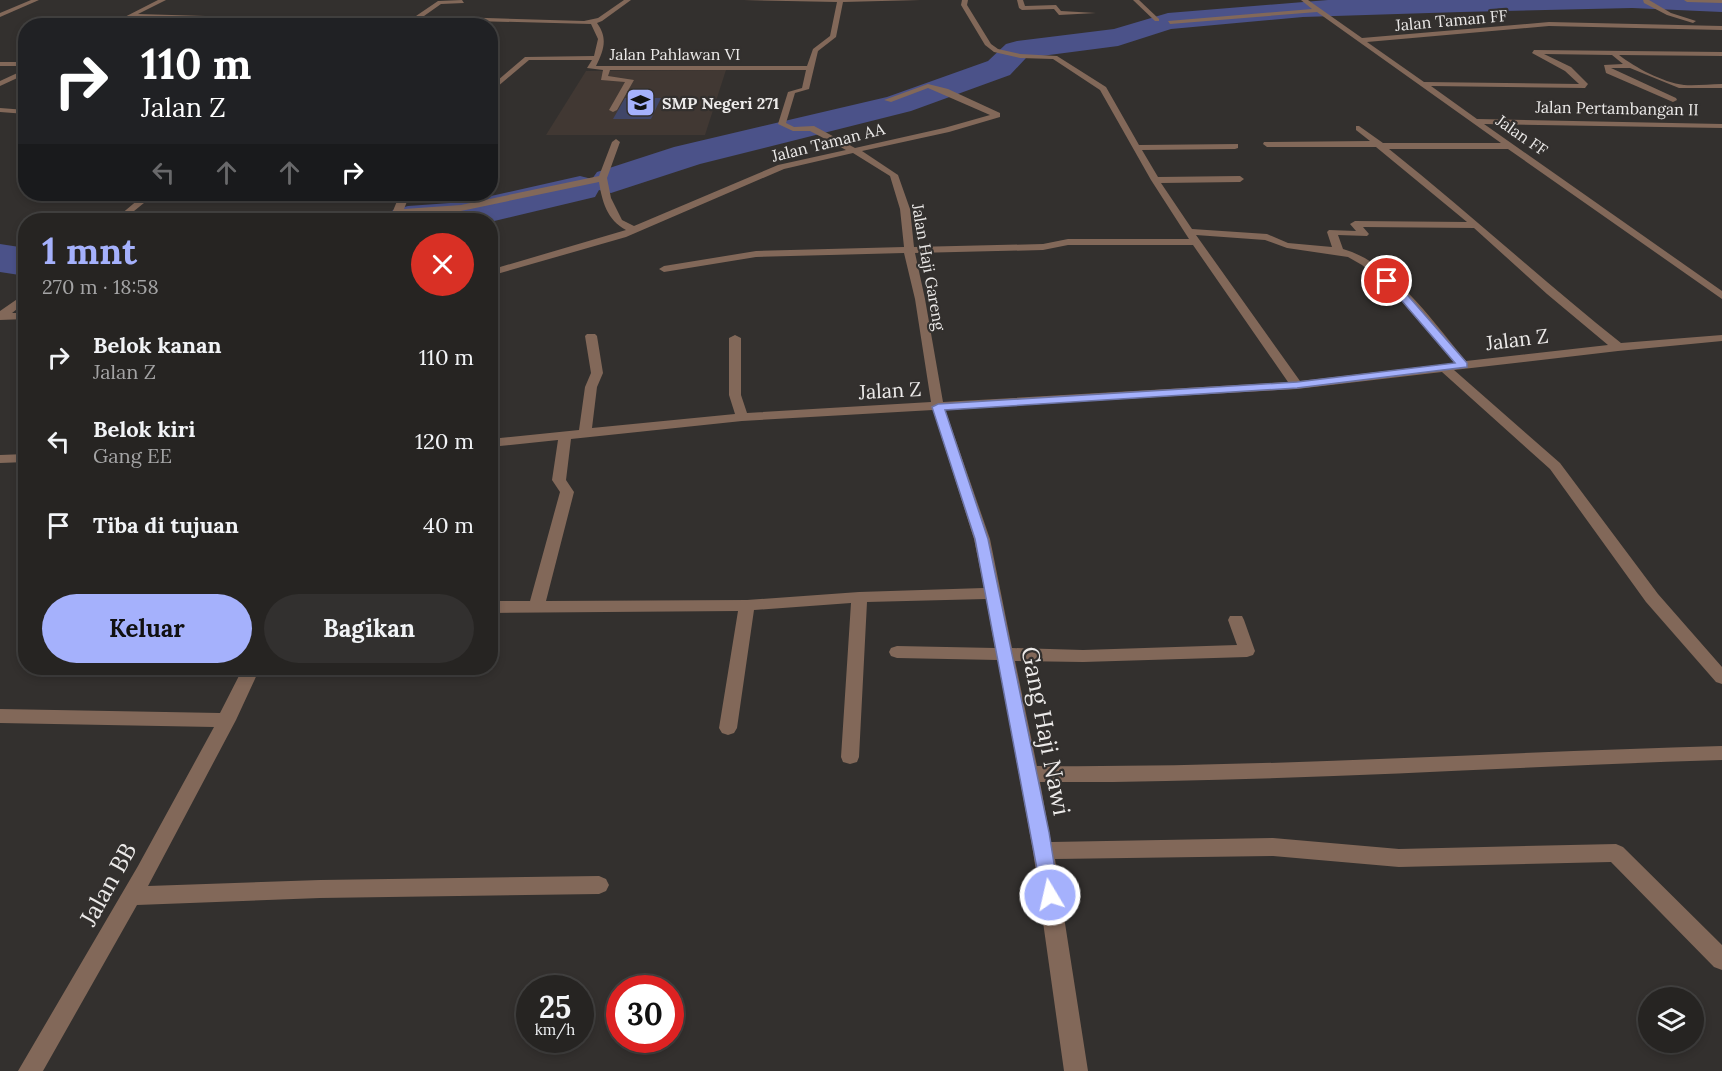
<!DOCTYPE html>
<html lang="id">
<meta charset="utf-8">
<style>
:root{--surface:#262422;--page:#32302f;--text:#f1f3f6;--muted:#a4a4a5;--line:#424140;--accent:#a5b1fc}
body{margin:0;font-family:Lora,serif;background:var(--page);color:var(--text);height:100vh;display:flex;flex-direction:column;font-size:22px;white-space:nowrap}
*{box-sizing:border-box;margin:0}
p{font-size:20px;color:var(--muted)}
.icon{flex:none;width:33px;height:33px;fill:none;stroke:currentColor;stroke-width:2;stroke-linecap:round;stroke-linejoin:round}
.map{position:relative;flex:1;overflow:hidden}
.details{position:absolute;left:18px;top:213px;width:480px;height:462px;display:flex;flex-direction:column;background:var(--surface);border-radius:24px;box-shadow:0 3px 9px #0003,0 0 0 2px var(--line)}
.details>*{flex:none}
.hud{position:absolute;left:18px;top:18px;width:480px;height:183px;border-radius:24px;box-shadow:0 3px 9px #0003,0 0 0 2px var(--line);background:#202124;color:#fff;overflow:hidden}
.buttons{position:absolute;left:1638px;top:987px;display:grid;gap:12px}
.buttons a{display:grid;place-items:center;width:66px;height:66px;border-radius:50%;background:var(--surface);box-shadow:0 3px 9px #0003,0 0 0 2px var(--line);font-size:30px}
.speed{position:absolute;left:516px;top:975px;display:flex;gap:12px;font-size:30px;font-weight:700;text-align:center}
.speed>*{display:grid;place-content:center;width:78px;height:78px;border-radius:50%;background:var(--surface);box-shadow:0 3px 9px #0003,0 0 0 2px var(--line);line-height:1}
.speed small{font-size:15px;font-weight:400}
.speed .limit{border:9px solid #d22;background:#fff;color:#111}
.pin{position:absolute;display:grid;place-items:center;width:51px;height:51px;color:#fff;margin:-26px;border:3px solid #fff;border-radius:50%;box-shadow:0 2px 6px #0007}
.me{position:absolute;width:66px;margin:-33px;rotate:351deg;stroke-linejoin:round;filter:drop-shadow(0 0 4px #0008)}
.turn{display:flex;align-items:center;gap:21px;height:126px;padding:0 24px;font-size:27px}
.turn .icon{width:78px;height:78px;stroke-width:2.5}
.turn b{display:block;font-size:42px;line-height:51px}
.lanes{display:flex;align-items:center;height:57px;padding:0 24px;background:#0003;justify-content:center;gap:30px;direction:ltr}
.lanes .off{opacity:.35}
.round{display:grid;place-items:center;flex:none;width:63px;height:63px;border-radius:32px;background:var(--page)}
.head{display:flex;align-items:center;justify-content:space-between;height:102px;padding:0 24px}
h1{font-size:36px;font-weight:700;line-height:45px;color:var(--accent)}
.button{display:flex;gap:12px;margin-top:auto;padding:12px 24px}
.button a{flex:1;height:69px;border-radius:36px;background:var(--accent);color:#111;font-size:24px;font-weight:700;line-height:69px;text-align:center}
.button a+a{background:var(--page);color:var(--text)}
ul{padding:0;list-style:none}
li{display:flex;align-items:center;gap:18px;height:84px;padding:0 24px}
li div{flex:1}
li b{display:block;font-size:22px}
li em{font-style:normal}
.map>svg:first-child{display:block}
.built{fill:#413833}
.green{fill:#404668}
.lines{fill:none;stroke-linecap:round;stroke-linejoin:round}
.river{fill:#4b5289;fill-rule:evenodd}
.minor{fill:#826859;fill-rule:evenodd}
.route{fill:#a5b1fc;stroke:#6b73a4;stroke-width:1.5}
.labels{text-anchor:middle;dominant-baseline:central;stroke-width:4.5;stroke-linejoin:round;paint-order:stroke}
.far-street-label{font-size:16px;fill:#eceae9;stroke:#33302e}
.far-poi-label{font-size:16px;font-weight:bold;fill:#eceae9;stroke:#33302e;text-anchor:start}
.street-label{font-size:20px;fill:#eceae9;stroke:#33302e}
.near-street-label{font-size:24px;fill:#eceae9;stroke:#33302e}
</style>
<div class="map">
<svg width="1722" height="1071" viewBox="0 0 1722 1071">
<rect width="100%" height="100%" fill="#33302e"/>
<path class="built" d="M726,70L705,135H546L586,71Z"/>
<path class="green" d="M625,98H661L651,119H613Z"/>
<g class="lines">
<g class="river">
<path d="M1328,0H1722V12L1632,8L1461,12L1303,17L1171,29L1118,46L1026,58L1010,75L911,111L700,164L611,193L599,190L595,197L490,222L386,219L393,210L408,206L464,202L580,176L592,179L597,172L674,147L887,97L988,61L1006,44L1017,41L1114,29L1168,13Z"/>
<path d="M0,244L26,248V276L0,272Z"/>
</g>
<g class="minor">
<path d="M31,0H39L0,17V13Z"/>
<path d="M158,0H166L138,14L273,18L416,16L438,1L462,0L464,3L441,4L424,16L584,21L598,18L624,0H631L602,21L597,23C608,38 604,50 596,66H807L813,49L830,36L837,2L744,0H920L843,2L836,37L818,51L809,89L795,93L786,123L794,127L814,126L855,148L944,128L990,115L928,88L891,102L884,100L928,84L948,89L1000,113V117L949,132L862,151L898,175L910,209L914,247L1043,244L1068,239H1189L1151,180L1100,90L1053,59L1020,58L994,52L985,45L961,5L962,0H968L967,5L991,44L998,49L1020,54L1057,56L1106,87L1139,145L1238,144V148L1235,149L1142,150L1158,177L1240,176L1244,179L1240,182L1161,183L1192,229L1267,234L1288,243L1332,247L1327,232L1329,230L1356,231L1350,224L1355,221L1467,222L1376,147H1267L1263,144L1264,142L1370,141L1356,130V126H1359L1383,143H1501L1317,12L1170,24L1168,21L1312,9L1301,0H1308L1362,38L1549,22L1722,26V30L1549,26L1367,42L1424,82L1579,84L1565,71L1532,53L1534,50L1722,52V56L1619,55C1636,68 1662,82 1684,85C1696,86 1709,84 1722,84V88H1679L1630,68H1611L1676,98L1677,100L1673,102L1606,73L1604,65L1623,64L1612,55L1544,54L1571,67L1588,84L1585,88L1431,86L1477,119L1722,124V128L1484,124L1722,291V299L1508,149H1389C1468,212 1542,280 1621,343L1722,335V341L1618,351L1454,370L1560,463L1658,594L1722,667V684L1716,682L1646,602L1550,469L1442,372L1297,389L945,409L990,539L1012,648L1083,650L1237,645L1228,620L1230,616H1242L1244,620L1255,651L1253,655L1247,657L1083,662L1015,661L1037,766C1265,768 1494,752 1722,746V760C1495,767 1267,783 1040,782L1051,842L1273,838L1399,849L1616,844L1623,847L1722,945V970L1714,967L1611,862L1399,867L1273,856L1055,859L1088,1071H1064L1033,851L998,660L897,658L891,656L889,652L891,648L897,646L995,648L986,599L867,602L859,757L857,762L850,764L843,762L841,757L851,603L754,610L737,728L734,733L728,735L722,733L719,728L738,611L490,613V601H530L560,492L552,480L558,440L490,447V439L579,430L585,387L591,373L585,336L587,334H595L597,336L603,373L597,387L592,428L735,414L729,395V338L735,335L741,338V395L747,413L931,402L915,299L904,253L756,257L664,272L659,269L664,266L756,251L904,247L900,209L890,176L853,153L784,169L626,237L490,276V270L626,230C607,220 602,201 599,182L461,211L401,215L398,220H392L390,218L400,194H410L404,209L461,205L599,176L612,142L616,139L620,142L607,178L611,198L622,220L634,226L778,165L846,150L810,131H793L778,124L788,92L802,88L806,70H610L608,76L634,80L617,110L613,112L609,110L625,82L601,80L603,70L587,68L592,60H529L490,93V87L525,57L594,56L598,39L591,24L400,19L273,22L131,18L116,26H107ZM1363,227L1474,228L1547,294L1608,345L1466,361C1434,323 1393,263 1343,249L1338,235L1367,236L1369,234ZM1196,235L1265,240L1287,248L1348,257L1362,265L1392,290L1455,363L1300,381ZM1068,245H1193L1288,382L943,402L925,299L915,253L1043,250ZM933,410L974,539L984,588L859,592L747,600L546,601L574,492L566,480L571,439L742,421Z"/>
<path d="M1017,0H1023L1025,6L1056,5L1061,11L1096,13L1059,15L1054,9L1022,10L1019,8Z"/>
<path d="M1133,0H1139L1159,19V21H1155Z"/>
<path d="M1643,0H1649L1671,13L1696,21L1693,23L1667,15L1644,3Z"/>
<path d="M1684,0H1722V3L1687,2Z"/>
<rect x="0" y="62" width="26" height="4"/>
<path d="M26,69V74L0,86V81Z"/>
<path d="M0,108L26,110V114L0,112Z"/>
<path d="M145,194H155L123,220H114Z"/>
<path d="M26,293V302L12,313H26V319L0,320V311Z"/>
<path d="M26,454V462L0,463V455Z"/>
<path d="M243,668H260L236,720L148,886L320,880L599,876L606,879L609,885L606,891L599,894L320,898L137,905L43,1071H18L138,866L214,727L0,723V709L220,713Z"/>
</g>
</g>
<path class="route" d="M1387,278L1403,290L1467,363V367L1297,388L945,410L988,539L1049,832L1059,895L1057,901L1050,903L1043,901L975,539L932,407L938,404L1297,382L1455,363L1396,294L1383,283V279Z"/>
<defs>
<symbol id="school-square" viewBox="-11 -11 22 22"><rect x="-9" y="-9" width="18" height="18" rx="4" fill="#a5b1fc" stroke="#33302e"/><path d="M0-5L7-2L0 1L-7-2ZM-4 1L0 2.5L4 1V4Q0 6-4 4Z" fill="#111"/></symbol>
</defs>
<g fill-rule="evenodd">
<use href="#school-square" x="624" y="86" width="33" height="33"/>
</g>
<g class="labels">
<g class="far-street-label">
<text transform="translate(1451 20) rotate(-5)">Jalan Taman FF</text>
<text x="675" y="54">Jalan Pahlawan VI</text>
<text transform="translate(1617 108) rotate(1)">Jalan Pertambangan II</text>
<text transform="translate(1522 135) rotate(35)">Jalan FF</text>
<text transform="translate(828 142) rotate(-14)">Jalan Taman AA</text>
<text transform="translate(929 267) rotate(80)">Jalan Haji Gareng</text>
</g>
<g class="far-poi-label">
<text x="662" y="103">SMP Negeri 271</text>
</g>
<g class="street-label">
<text transform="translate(1517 339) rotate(-7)">Jalan Z</text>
<text transform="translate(890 390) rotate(-3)">Jalan Z</text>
</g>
<g class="near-street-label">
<text transform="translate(1046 731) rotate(79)">Gang Haji Nawi</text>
<text transform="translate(108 884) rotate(-61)">Jalan BB</text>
</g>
</g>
</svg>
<div class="buttons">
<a><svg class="icon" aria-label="layers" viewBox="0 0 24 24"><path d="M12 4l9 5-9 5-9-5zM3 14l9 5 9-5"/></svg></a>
</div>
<div class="speed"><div>25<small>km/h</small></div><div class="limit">30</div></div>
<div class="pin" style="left:1387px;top:281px;background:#d93025"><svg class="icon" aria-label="arrive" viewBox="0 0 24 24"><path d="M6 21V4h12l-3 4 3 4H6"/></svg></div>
<svg class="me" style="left:1050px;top:895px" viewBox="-20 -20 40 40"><circle r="17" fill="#a5b1fc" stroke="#fff" stroke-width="3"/><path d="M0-11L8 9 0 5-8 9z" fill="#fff"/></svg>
<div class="hud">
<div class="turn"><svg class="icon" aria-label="right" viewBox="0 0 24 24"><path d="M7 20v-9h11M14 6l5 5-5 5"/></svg><div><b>110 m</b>Jalan Z</div></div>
<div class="lanes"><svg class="icon off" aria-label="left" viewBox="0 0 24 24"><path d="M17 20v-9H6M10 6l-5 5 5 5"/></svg><svg class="icon off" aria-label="ahead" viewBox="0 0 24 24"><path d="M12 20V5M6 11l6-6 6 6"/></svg><svg class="icon off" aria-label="ahead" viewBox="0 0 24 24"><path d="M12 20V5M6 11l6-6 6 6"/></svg><svg class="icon" aria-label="right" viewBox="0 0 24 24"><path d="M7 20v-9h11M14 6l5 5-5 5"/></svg></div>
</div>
<section class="details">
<div class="head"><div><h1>1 mnt</h1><p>270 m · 18:58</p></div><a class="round" style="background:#d93025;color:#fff"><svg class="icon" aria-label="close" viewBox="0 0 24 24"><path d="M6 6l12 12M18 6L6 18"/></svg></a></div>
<ul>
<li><svg class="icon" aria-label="right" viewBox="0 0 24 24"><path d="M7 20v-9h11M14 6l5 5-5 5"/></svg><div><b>Belok kanan</b><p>Jalan Z</p></div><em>110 m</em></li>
<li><svg class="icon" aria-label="left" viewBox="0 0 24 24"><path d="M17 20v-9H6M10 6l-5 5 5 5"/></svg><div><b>Belok kiri</b><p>Gang EE</p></div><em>120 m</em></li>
<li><svg class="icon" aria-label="arrive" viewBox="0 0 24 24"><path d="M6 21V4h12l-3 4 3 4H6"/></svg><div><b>Tiba di tujuan</b></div><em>40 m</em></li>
</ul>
<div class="button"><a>Keluar</a><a>Bagikan</a></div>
</section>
</div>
